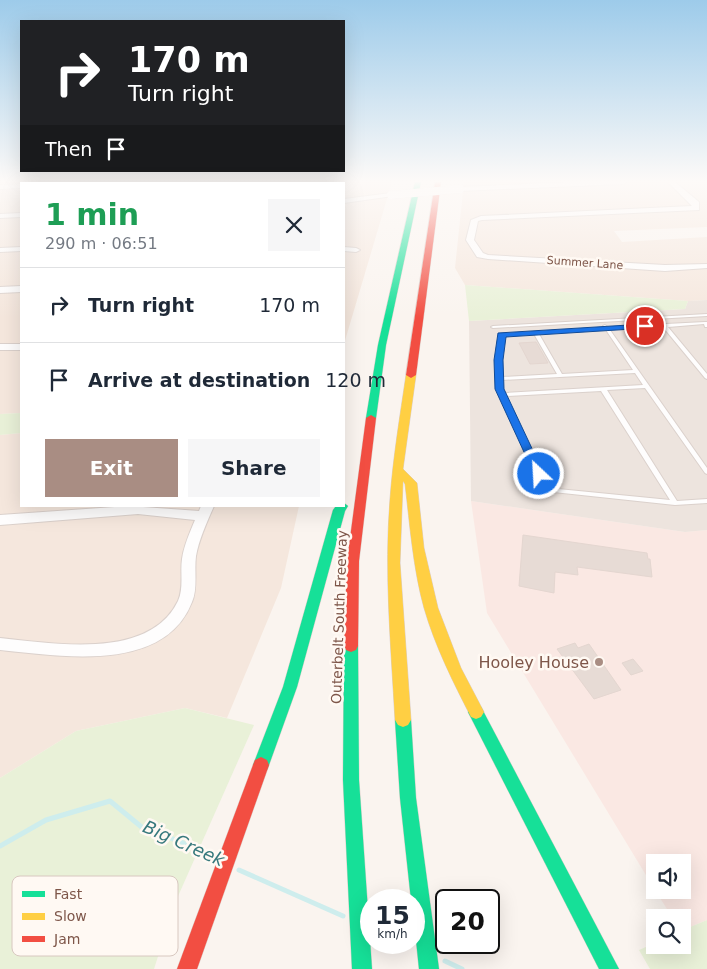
<!DOCTYPE html>
<meta charset="utf-8">
<style>
:root{--surface:#fff;--page:#f6f6f7;--text:#1f2937;--muted:#747a83;--line:#e0e1e3;--accent:#a98d83}
body{margin:0;font-family:"DejaVu Sans",sans-serif;background:var(--page);color:var(--text);height:100vh;display:flex;flex-direction:column;font-size:19px;white-space:nowrap}
*{box-sizing:border-box;margin:0}
p{font-size:16px;color:var(--muted)}
.icon{flex:none;width:28px;height:28px;fill:none;stroke:currentColor;stroke-width:2;stroke-linecap:round;stroke-linejoin:round}
.map{position:relative;flex:1;overflow:hidden}
.side{position:absolute;left:20px;top:182px;width:325px;height:325px;display:flex;flex-direction:column;background:var(--surface);border-radius:0px;box-shadow:0 5px 20px #0002}
.side>*{flex:none}
.guide{position:absolute;left:20px;top:20px;width:325px;height:152px;border-radius:0px;box-shadow:0 5px 20px #0002;background:#202124;color:#fff;overflow:hidden}
.tools{position:absolute;left:646px;top:854px;display:grid;gap:10px}
.tools a{display:grid;place-items:center;width:45px;height:45px;border-radius:0px;background:var(--surface);box-shadow:0 5px 20px #0002;font-size:25px}
.speed{position:absolute;left:360px;top:889px;display:flex;gap:10px;font-size:25px;font-weight:700;text-align:center}
.speed>*{display:grid;place-content:center;width:65px;height:65px;border-radius:50%;background:var(--surface);box-shadow:0 5px 20px #0002;line-height:1}
.speed small{font-size:12px;font-weight:400}
.speed .limit{border:2px solid #111;border-radius:8px;background:#fff;color:#111}
.pin{position:absolute;display:grid;place-items:center;width:42px;height:42px;color:#fff;margin:-21px;border:2px solid #fff;border-radius:50%;box-shadow:0 1px 5px #0007}
.me{position:absolute;width:55px;margin:-28px;rotate:335deg;stroke-linejoin:round;filter:drop-shadow(0 0 4px #0008)}
.turn{display:flex;align-items:center;gap:18px;height:105px;padding:0 25px;font-size:22px}
.turn .icon{width:65px;height:65px;stroke-width:2.5}
.turn b{display:block;font-size:35px;line-height:42px}
.then{display:flex;align-items:center;height:48px;padding:0 25px;background:#0003;gap:10px;font-size:19px}
.round{display:grid;place-items:center;flex:none;width:52px;height:52px;border-radius:0px;background:var(--page)}
.head{display:flex;align-items:center;justify-content:space-between;height:85px;padding:0 25px}
h1{font-size:30px;font-weight:700;line-height:38px;color:#1e9e55}
.button{display:flex;gap:10px;margin-top:auto;padding:10px 25px}
.button a{flex:1;height:58px;border-radius:0px;background:var(--accent);color:#fff;font-size:20px;font-weight:700;line-height:58px;text-align:center}
.button a+a{background:var(--page);color:var(--text)}
ul{padding:0;list-style:none}
li{display:flex;align-items:center;gap:15px;height:75px;padding:0 25px;border-top:1px solid var(--line)}
li div{flex:1}
li b{display:block;font-size:19px}
li em{font-style:normal}
.map>svg:first-child{display:block}
.residential{fill:#f5e7dd}
.commercial{fill:#fae8e3}
.industrial{fill:#ede4de}
.green{fill:#e9f1d8}
.lines{fill:none;stroke-linecap:round;stroke-linejoin:round}
.stream{stroke:#ceeded;stroke-width:5}
.building{fill:#e7dbd5;stroke:#e4d6d0}
.lane-casing{stroke:#dbd1cc;stroke-width:2}
.street-casing{stroke:#dbd1cc;stroke-width:2}
.fast-casing{stroke:#dccfca;stroke-width:1}
.slow-casing{stroke:#dccfca;stroke-width:1}
.jam-casing{stroke:#dccfca;stroke-width:1}
.path{stroke:#ddd2ce;stroke-width:1;stroke-dasharray:0.5 2.5;stroke-linecap:butt}
.lane{fill:#fefdfd;fill-rule:evenodd}
.street{fill:#fefdfd;fill-rule:evenodd}
.fast{fill:#16e098;fill-rule:evenodd}
.slow{fill:#ffcf43;fill-rule:evenodd}
.jam{fill:#f24e42;fill-rule:evenodd}
.street-bridge-casing{stroke:#dbd1cc;stroke-width:8;stroke-linecap:butt}
.street-bridge{stroke:#fefdfd;stroke-width:8}
.route{fill:#1a73e8;stroke:#114b97}
.poi-dot{fill:#a98d83;stroke:#fff9f3;stroke-width:2}
.labels{text-anchor:middle;dominant-baseline:central;stroke-width:5;stroke-linejoin:round;paint-order:stroke}
.far-street-label{font-size:11px;fill:#7e5649;stroke:#fff9f3}
.street-label{font-size:14px;fill:#7e5649;stroke:#fff9f3}
.near-poi-label{font-size:16px;fill:#7e5649;stroke:#fff9f3;text-anchor:end}
.near-water-label{font-size:18px;font-style:italic;fill:#37797d;stroke:#fff9f3}
.key{fill:#fff9f3;stroke:#d8c8c0;stroke-width:1}
.key-label{font-size:14px;fill:#7e5649}
</style>
<div class="map">
<svg width="707" height="969" viewBox="0 0 707 969">
<rect width="100%" height="100%" fill="#faf4ef"/>
<g class="residential">
<path d="M0,182H392L344,344V184H21V413L0,414Z"/>
<path d="M464,182H707V227L614,231L622,242L707,237V300L688,301L465,285L455,268Z"/>
<path d="M21,433V506H299L281,588L227,718L185,708L76,731L0,778V435Z"/>
</g>
<path class="commercial" d="M471,501L685,532L707,530V920L683,930L682,918L672,917L655,890H682V862H655V890L487,613Z"/>
<path class="industrial" d="M707,300V530L685,532L471,501L469,321L685,309L688,301Z"/>
<g class="green">
<path d="M465,285L688,301L685,309L469,321Z"/>
<path d="M21,413V433L0,435V414Z"/>
<path d="M185,708L254,725L175,903L154,969H0V778L76,731Z"/>
<path d="M707,920V969H650L639,950L655,943V945H682L683,930Z"/>
</g>
<g class="lines">
<g class="stream">
<path d="M0,846L46,820L110,801L144,829L179,841L213,858"/>
<path d="M239,870L343,916"/>
<path d="M403,942L409,945"/>
<path d="M445,961L462,969"/>
</g>
</g>
<g class="building">
<path d="M536,342L548,363L530,364L519,343Z"/>
<path d="M523,535L647,553L648,559H650L652,577L577,567L578,575L555,572L554,593L519,586Z"/>
<path d="M575,643L578,648L589,644L621,690L594,699L557,649Z"/>
<path d="M633,659L643,671L631,675L622,663Z"/>
</g>
<g class="lines">
<defs>
<g id="lane">
<path d="M707,314V316L493,328L491,327L493,326Z"/>
<path d="M705,322H707V327H705L704,324L668,327L707,374V379L705,378L663,327L610,330L707,468V474L705,473L645,388L607,390L677,501L707,499V503L675,505L544,491L497,389L495,360L499,334L604,328L603,326L605,325L608,327ZM606,330L633,370L562,374L539,334ZM534,334L557,374L502,377L501,360L503,336ZM635,373L643,385L505,393L503,389L502,380ZM601,391L670,500L548,488L506,396Z"/>
</g>
<g id="street">
<path d="M77,182H123L121,184H75Z"/>
<path d="M572,182H626L623,184L460,191L457,189L460,187Z"/>
<path d="M668,182H675L699,202V210L482,220L478,221L474,240L483,253L488,255L665,265L707,264V268L665,271L488,259L477,257L466,240L471,220L481,216L692,206Z"/>
<path d="M21,184V188L0,189V185Z"/>
<path d="M391,193L394,195L393,196L344,203V199Z"/>
<path d="M21,213V217L0,218V214Z"/>
<path d="M21,247V251L0,252V248Z"/>
<path d="M344,247L356,248L360,250L356,252L344,251Z"/>
<path d="M21,286V292L0,293V287Z"/>
<rect x="0" y="344" width="21" height="6"/>
<path d="M129,506L199,511L201,506H214C207,522 199,539 196,556C194,571 198,588 192,602C164,674 61,656 0,650V638C53,643 149,661 178,601C184,588 180,572 182,559C184,545 190,532 195,520L138,514L0,525V515Z"/>
</g>
<g id="fast">
<path d="M415,182H421L386,345L376,418L371,421L366,418L378,345Z"/>
<path d="M344,503L348,506L345,511L297,687L269,765L267,770L261,773L255,770L253,765L283,687L333,510L336,506H344Z"/>
<path d="M351,640L356,642L358,646L359,780L372,969H352L343,780L344,646L346,642Z"/>
<path d="M476,705L481,707L619,969H599L468,712L471,707Z"/>
<path d="M403,713L408,715L411,720L416,798L439,969H419L414,921V900H411L400,798L395,720L398,715Z"/>
</g>
<path id="slow" d="M411,372L416,375L403,469L417,483L424,548L438,608L461,668L484,712L481,717L476,719L471,717C453,682 435,646 424,608C413,568 410,526 405,484L403,481L400,563L411,720L408,725L403,727L398,725L395,720C391,647 384,573 390,499C393,458 400,416 406,375Z"/>
<g id="jam">
<path d="M435,182H441L416,375L411,378L406,375Z"/>
<path d="M371,415L376,418L359,561L358,646L356,650L351,652L346,650L344,646L347,561L366,418Z"/>
<path d="M261,757L267,760L269,765L197,969H177L253,765L255,760Z"/>
</g>
</defs>
<use href="#lane" class="lane-casing"/>
<use href="#street" class="street-casing"/>
<use href="#fast" class="fast-casing"/>
<use href="#slow" class="slow-casing"/>
<use href="#jam" class="jam-casing"/>
<path class="path" d="M207,182V184"/>
<use href="#lane" class="lane"/>
<use href="#street" class="street"/>
<use href="#fast" class="fast"/>
<use href="#slow" class="slow"/>
<use href="#jam" class="jam"/>
<defs>
<path id="street-bridge" d="M391,195L460,189"/>
</defs>
<use href="#street-bridge" class="street-bridge-casing"/>
<use href="#street-bridge" class="street-bridge"/>
</g>
<linearGradient id="sky" x2="0" y2="1"><stop stop-color="#9dcbea"/><stop offset="0.57" stop-color="#fdfaf8"/><stop offset="1" stop-color="#fdfaf8" stop-opacity="0"/></linearGradient>
<rect width="707" height="318" fill="url(#sky)"/>
<path class="route" d="M645,324L648,325V328L506,337L503,360L504,389L544,474L543,476H535L495,389L494,360L498,333Z"/>
<circle class="poi-dot" cx="599" cy="662" r="5"/>
<g class="labels">
<g class="far-street-label">
<text transform="translate(585 263) rotate(4)">Summer Lane</text>
</g>
<g class="street-label">
<text transform="translate(339 617) rotate(-88)">Outerbelt South Freeway</text>
</g>
<g class="near-poi-label">
<text x="589" y="662">Hooley House</text>
</g>
<g class="near-water-label">
<text transform="translate(184 843) rotate(24)">Big Creek</text>
</g>
</g>
<rect x="12" y="876" width="166" height="80" rx="8" class="key"/>
<rect x="22" y="891" width="23" height="6" fill="#16e098"/>
<rect x="22" y="913" width="23" height="7" fill="#ffcf43"/>
<rect x="22" y="936" width="23" height="6" fill="#f24e42"/>
<g class="key-label">
<text x="54" y="899">Fast</text>
<text x="54" y="921">Slow</text>
<text x="54" y="944">Jam</text>
</g>
</svg>
<div class="tools">
<a><svg class="icon" aria-label="sound" viewBox="0 0 24 24"><path d="M4 9h4l5-4v14l-5-4H4zM17 9q2 3 0 6"/></svg></a>
<a><svg class="icon" aria-label="search" viewBox="0 0 24 24"><circle cx="10" cy="10" r="6"/><path d="M15 15l6 6"/></svg></a>
</div>
<div class="speed"><div>15<small>km/h</small></div><div class="limit">20</div></div>
<div class="pin" style="left:645px;top:326px;background:#d93025"><svg class="icon" aria-label="arrive" viewBox="0 0 24 24"><path d="M6 21V4h12l-3 4 3 4H6"/></svg></div>
<svg class="me" style="left:539px;top:474px" viewBox="-20 -20 40 40"><circle r="17" fill="#1a73e8" stroke="#fff" stroke-width="3"/><path d="M0-11L8 9 0 5-8 9z" fill="#fff"/></svg>
<div class="guide">
<div class="turn"><svg class="icon" aria-label="right" viewBox="0 0 24 24"><path d="M7 20v-9h11M14 6l5 5-5 5"/></svg><div><b>170 m</b>Turn right</div></div>
<div class="then">Then<svg class="icon" aria-label="arrive" viewBox="0 0 24 24"><path d="M6 21V4h12l-3 4 3 4H6"/></svg></div>
</div>
<section class="side">
<div class="head"><div><h1>1 min</h1><p>290 m · 06:51</p></div><a class="round"><svg class="icon" aria-label="close" viewBox="0 0 24 24"><path d="M6 6l12 12M18 6L6 18"/></svg></a></div>
<ul>
<li><svg class="icon" aria-label="right" viewBox="0 0 24 24"><path d="M7 20v-9h11M14 6l5 5-5 5"/></svg><div><b>Turn right</b></div><em>170 m</em></li>
<li><svg class="icon" aria-label="arrive" viewBox="0 0 24 24"><path d="M6 21V4h12l-3 4 3 4H6"/></svg><div><b>Arrive at destination</b></div><em>120 m</em></li>
</ul>
<div class="button"><a>Exit</a><a>Share</a></div>
</section>
</div>
